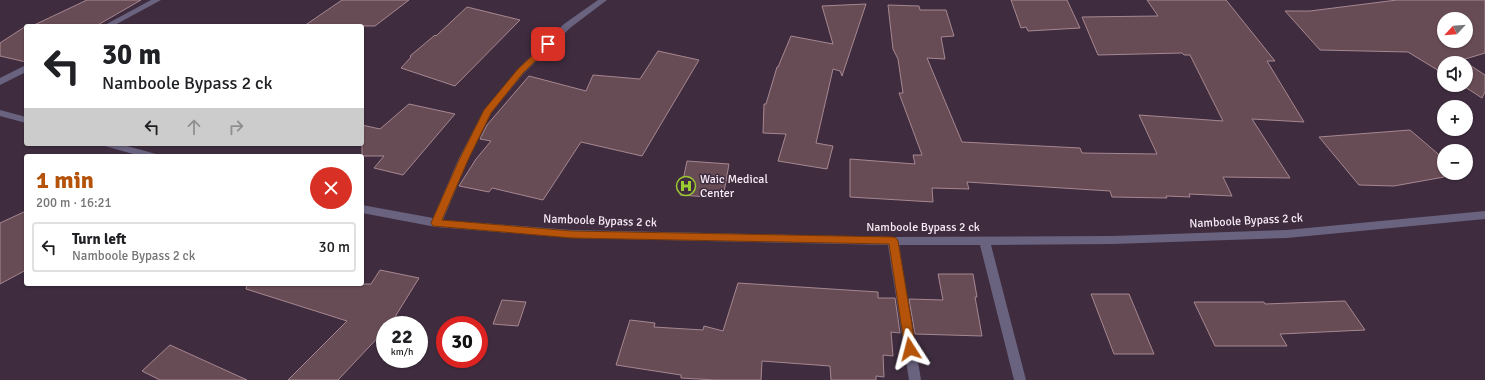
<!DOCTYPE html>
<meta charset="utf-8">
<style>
:root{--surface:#fff;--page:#f6f6f6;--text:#202124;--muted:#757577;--line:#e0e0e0;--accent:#b45309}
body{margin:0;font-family:Signika,sans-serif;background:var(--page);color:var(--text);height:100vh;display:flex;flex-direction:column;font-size:15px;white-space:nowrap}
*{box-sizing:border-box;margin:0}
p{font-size:13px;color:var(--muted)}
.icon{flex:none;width:22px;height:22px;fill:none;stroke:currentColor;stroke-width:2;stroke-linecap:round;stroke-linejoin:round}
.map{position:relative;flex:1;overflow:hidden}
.sheet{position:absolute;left:24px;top:154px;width:340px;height:132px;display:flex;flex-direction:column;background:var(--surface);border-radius:4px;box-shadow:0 1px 3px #0004}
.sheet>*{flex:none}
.banner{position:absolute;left:24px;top:24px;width:340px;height:122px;border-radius:4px;box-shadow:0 1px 3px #0004;background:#fff;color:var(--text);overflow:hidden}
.needle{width:26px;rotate:244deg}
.tools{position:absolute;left:1437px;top:12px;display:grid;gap:8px}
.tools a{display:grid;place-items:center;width:36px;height:36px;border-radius:50%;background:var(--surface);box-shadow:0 1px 3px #0004;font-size:20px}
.speed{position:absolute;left:376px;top:316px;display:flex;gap:8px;font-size:20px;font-weight:700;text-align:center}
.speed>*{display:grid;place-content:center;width:52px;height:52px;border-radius:50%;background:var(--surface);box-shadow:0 1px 3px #0004;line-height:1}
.speed small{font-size:10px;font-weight:400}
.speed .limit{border:6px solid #d22;background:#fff;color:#111}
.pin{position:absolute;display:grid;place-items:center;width:34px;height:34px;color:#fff;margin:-17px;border-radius:8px;box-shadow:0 2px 6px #0006}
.me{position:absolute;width:44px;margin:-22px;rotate:351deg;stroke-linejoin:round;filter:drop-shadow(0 0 3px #0008)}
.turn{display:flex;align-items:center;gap:14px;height:84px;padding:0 12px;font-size:18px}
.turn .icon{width:52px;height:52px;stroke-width:2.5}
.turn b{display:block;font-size:28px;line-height:34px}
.lanes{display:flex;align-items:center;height:38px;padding:0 12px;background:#0003;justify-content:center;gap:20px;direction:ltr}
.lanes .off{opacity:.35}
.round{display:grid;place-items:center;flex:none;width:42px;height:42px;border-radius:21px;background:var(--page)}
.headline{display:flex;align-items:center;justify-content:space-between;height:68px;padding:0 12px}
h1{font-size:24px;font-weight:700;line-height:30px;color:var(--accent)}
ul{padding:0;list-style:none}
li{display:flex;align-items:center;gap:12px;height:50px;margin:0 8px 6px;padding:0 4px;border:2px solid var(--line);border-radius:4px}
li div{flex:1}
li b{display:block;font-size:15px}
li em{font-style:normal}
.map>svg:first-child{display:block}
.building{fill:#684c55;stroke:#a68790;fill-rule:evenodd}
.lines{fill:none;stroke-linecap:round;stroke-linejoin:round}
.minor{fill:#6a6380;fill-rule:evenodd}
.route{fill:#b45309;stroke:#753606}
.labels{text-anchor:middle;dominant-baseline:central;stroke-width:3;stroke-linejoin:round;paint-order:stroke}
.poi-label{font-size:12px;fill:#f7ebf6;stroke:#3f2d3f;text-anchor:start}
.street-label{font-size:12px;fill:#f7ebf6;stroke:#3f2d3f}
</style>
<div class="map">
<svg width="1485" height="380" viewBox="0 0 1485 380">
<rect width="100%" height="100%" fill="#3f2d3f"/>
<g class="building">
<path d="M87,0H141L96,26H32Z"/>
<path d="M342,0H409L375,26H304Z"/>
<path d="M1011,0H1067L1080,28L1028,31L1026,27L1021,28Z"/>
<path d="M1147,0H1226L1275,61H1267L1304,122L1252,119L1290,178L1223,177L1232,196L1189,194L1190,197L1166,196L1167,198L1112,197L1110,191L967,182L969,189L932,188L933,202L850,197V159L915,164L913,155H922L899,93H903L898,59L893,49L888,5L919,6L920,10H946L954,36L941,37L945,59L927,58L962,142L1080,148L1082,153L1157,154L1139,115L1223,121L1190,55H1184L1182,53L1098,55L1082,17L1158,16Z"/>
<path d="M1397,0H1485V53L1462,60L1485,75V92L1482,98L1462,85H1466V63H1444V74L1408,52L1320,50L1285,11H1310ZM1444,19H1466V41H1444Z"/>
<path d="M866,4L842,76L840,71L833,69L816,143L833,146L827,169L778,161L786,134L763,133L764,104H766L777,67H778L791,36L833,44L822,6Z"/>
<path d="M467,7L520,20L455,86L401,68L411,57L410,56L435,35L436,36Z"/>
<path d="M26,26V62L0,56V43Z"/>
<path d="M658,51L699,60L642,156L581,142L543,200L492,188L489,192L459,186L476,159L491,141L480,139L487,125L529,76L586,91L593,75L640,79Z"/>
<path d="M409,104L455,114L403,175L374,168L384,156H362V125L380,129Z"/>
<path d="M1410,130L1444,159V177L1394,186L1359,185L1319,137Z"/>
<path d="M687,161L729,164L723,198L680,195Z"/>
<path d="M26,211V270L0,284V223Z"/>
<path d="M380,270L419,278L390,325H385V330L338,380H288L347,321L246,289L247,284H371Z"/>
<path d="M938,274H973L977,297H975L982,336L915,334L909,299L943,300Z"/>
<path d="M738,283L878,292V298H895L900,333L891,332L893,356L883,355L884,377L876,376V380H831L830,366L762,361L761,380H715L681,378V375L616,365L630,320L655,323L654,327L703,330L704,326L723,331Z"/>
<path d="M1091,294H1129L1154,354H1114Z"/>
<path d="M502,300L526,302L518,326L493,324Z"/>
<path d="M1345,301L1365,330L1280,334L1287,346H1215L1194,302H1264L1265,304Z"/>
<path d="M170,345L247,380H160L142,371Z"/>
</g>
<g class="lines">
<g class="minor">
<path d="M151,0H161L113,26H103Z"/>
<path d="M598,0H607L570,28L524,73L491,113L468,160L443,220L572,230L893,237L1113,236L1287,230L1485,211V219L1287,238L1113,244L991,245L1026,380H1014L980,245H899L921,380H909L888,245L572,238L436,227L362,213V205L433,218L458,160L484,110L518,69L564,24Z"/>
<path d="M26,65V72L0,85V78Z"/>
<path d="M0,110L26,117V123L0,116Z"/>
<path d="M103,144H120L156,154L158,156H140L105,146Z"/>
</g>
</g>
<path class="route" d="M548,42L551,43V46L523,73L491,113L468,160L442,220L572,231L893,237L896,238L898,241L916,349L914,352L910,354L906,352L905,349L889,244L572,238L433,226L431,223L459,160L484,110L518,69L546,43Z"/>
<defs>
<symbol id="hospital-ring" viewBox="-11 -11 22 22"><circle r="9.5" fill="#3f2d3f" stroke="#9cca31" stroke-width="1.5"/><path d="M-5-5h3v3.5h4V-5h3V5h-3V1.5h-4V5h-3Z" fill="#9cca31"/></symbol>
</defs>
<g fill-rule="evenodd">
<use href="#hospital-ring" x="675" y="175" width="22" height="22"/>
</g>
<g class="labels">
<g class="poi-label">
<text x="700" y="179">Waic Medical<tspan x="700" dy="14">Center</tspan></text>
</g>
<g class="street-label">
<text transform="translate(600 221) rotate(2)">Namboole Bypass 2 ck</text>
<text transform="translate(1246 221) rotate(-3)">Namboole Bypass 2 ck</text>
<text x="923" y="227">Namboole Bypass 2 ck</text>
</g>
</g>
</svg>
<div class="tools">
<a><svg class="needle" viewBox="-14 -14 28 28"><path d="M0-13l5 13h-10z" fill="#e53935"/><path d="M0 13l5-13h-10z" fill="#757577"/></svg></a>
<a><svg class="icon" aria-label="sound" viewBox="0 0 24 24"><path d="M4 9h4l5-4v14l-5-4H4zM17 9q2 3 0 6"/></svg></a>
<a>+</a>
<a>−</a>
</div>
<div class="speed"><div>22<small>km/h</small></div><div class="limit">30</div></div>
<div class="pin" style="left:548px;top:44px;background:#d93025"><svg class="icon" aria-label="arrive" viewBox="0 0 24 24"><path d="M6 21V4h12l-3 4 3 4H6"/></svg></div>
<svg class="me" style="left:910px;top:349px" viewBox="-20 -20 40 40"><path d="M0-17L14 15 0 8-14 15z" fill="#b45309" stroke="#fff" stroke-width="4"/></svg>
<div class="banner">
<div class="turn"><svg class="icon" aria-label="left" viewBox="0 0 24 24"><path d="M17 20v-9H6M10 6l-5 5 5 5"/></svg><div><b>30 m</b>Namboole Bypass 2 ck</div></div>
<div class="lanes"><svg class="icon" aria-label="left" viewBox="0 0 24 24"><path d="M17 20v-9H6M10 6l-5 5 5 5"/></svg><svg class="icon off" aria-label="ahead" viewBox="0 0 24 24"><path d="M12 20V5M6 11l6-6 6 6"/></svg><svg class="icon off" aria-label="right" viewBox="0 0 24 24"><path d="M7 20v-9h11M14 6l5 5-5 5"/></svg></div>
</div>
<section class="sheet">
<div class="headline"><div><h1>1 min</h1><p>200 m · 16:21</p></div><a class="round" style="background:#d93025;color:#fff"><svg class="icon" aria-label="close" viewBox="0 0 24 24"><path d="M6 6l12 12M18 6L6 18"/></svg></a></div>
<ul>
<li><svg class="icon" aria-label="left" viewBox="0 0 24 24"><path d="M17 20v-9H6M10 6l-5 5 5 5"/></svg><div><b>Turn left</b><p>Namboole Bypass 2 ck</p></div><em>30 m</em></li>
</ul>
</section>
</div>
